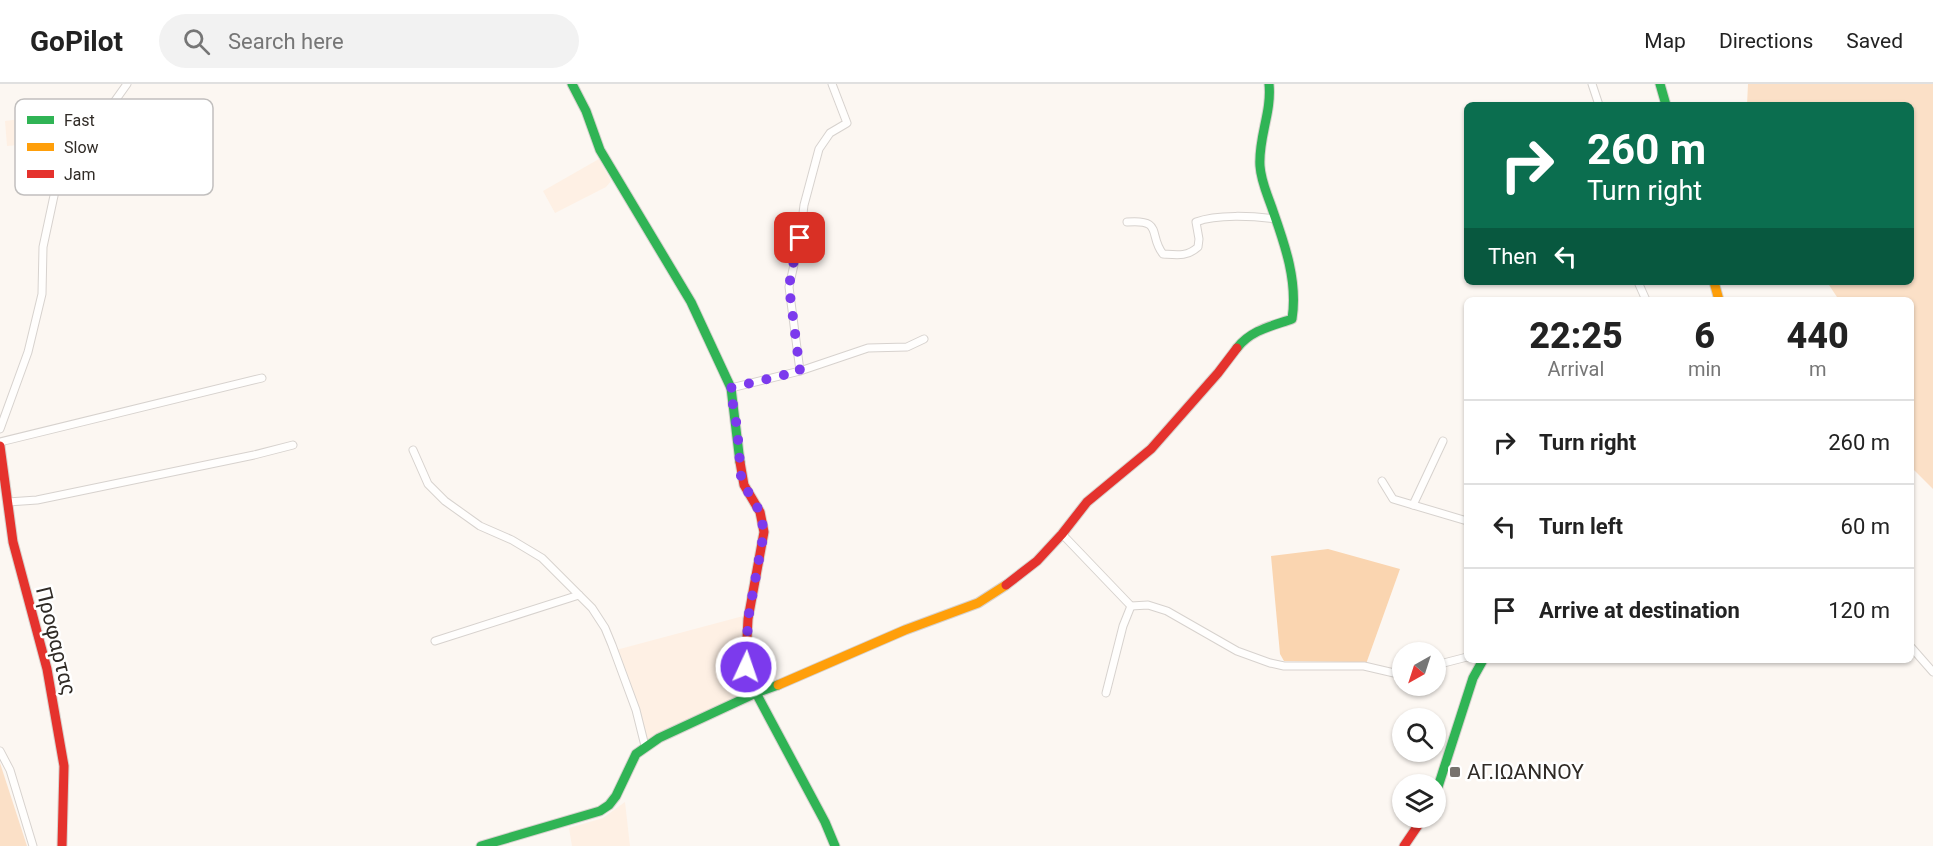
<!DOCTYPE html>
<meta charset="utf-8">
<style>
:root{--surface:#fff;--page:#f2f2f2;--text:#222;--muted:#767676;--line:#e0e0e0}
body{margin:0;font-family:Roboto,sans-serif;background:var(--page);color:var(--text);height:100vh;display:flex;flex-direction:column;font-size:22px;white-space:nowrap}
*{box-sizing:border-box;margin:0}
p{font-size:20px;color:var(--muted)}
.icon{flex:none;width:33px;height:33px;fill:none;stroke:currentColor;stroke-width:2;stroke-linecap:round;stroke-linejoin:round}
.map{position:relative;flex:1;overflow:hidden}
.panel{position:absolute;left:1464px;top:213px;width:450px;height:366px;display:flex;flex-direction:column;background:var(--surface);border-radius:9px;box-shadow:0 2px 4px #0004}
.panel>*{flex:none}
.hud{position:absolute;left:1464px;top:18px;width:450px;height:183px;border-radius:9px;box-shadow:0 2px 4px #0004;background:#0b6e4f;color:#fff;overflow:hidden}
.needle{width:39px;rotate:219deg}
.controls{position:absolute;left:1392px;top:558px;display:grid;gap:12px}
.controls a{display:grid;place-items:center;width:54px;height:54px;border-radius:50%;background:var(--surface);box-shadow:0 2px 4px #0004;font-size:30px}
.pin{position:absolute;display:grid;place-items:center;width:51px;height:51px;color:#fff;margin:-26px;border-radius:12px;box-shadow:0 3px 9px #0006}
.me{position:absolute;width:66px;margin:-33px;rotate:3deg;stroke-linejoin:round;filter:drop-shadow(0 0 4px #0008)}
.turn{display:flex;align-items:center;gap:21px;height:126px;padding:0 24px;font-size:27px}
.turn .icon{width:78px;height:78px;stroke-width:2.5}
.turn b{display:block;font-size:42px;line-height:51px}
.then{display:flex;align-items:center;height:57px;padding:0 24px;background:#0003;gap:12px;font-size:22px}
.eta{display:flex;justify-content:space-evenly;align-items:center;height:102px;text-align:center}
.eta b{font-size:36px;font-weight:800;line-height:42px}
ul{padding:0;list-style:none}
li{display:flex;align-items:center;gap:18px;height:84px;padding:0 24px;border-top:2px solid var(--line)}
li div{flex:1}
li b{display:block;font-size:22px}
li em{font-style:normal}
header{display:flex;align-items:center;gap:36px;box-sizing:border-box;height:84px;padding:0 30px;background:var(--surface);border-bottom:2px solid var(--line)}
header strong{font-size:28px}
nav{display:flex;gap:33px;margin-inline-start:auto;font-size:21px}
.search{width:420px;height:54px;background:var(--page);display:flex;align-items:center;gap:15px;box-sizing:border-box;padding:0 21px;border-radius:33px;color:var(--muted);font-size:22px}
.map>svg:first-child{display:block}
.built{fill:#fef0e4}
.green{fill:#fbe0c7}
.forest{fill:#fad5b0}
.lines{fill:none;stroke-linecap:round;stroke-linejoin:round}
.street-casing{stroke:#d7d2ce;stroke-width:9}
.fast-casing{stroke:#d7d2ce;stroke-width:11}
.slow-casing{stroke:#d7d2ce;stroke-width:11}
.jam-casing{stroke:#d7d2ce;stroke-width:11}
.street{stroke:#fffefd;stroke-width:7}
.fast{stroke:#30b455;stroke-width:9}
.slow{stroke:#ff9f0a;stroke-width:9}
.jam{stroke:#e5322d;stroke-width:9}
.route{stroke:#7c3aed;stroke-width:10;stroke-dasharray:0 18}
.poi-dot{fill:#77726d;stroke:#fff;stroke-width:2}
.labels{text-anchor:middle;dominant-baseline:central;stroke-width:5;stroke-linejoin:round;paint-order:stroke}
.street-label{font-size:21px;fill:#302b26;stroke:#fff}
.poi-label{font-size:21px;fill:#302b26;stroke:#fff;text-anchor:start}
.key{fill:#fff;stroke:#c1bfbe;stroke-width:1.5}
.key-label{font-size:16px;fill:#302b26}
</style>
<header>
<strong>GoPilot</strong>
<div class="search"><svg class="icon" aria-label="search" viewBox="0 0 24 24"><circle cx="10" cy="10" r="6"/><path d="M15 15l6 6"/></svg>Search here</div>
<nav><a>Map</a><a>Directions</a><a>Saved</a></nav>
</header>
<div class="map">
<svg width="1933" height="762" viewBox="0 0 1933 762">
<rect width="100%" height="100%" fill="#fcf7f2"/>
<g class="built">
<path d="M106,24L70,76L32,79L31,60L7,62L5,37Z"/>
<path d="M599,75L611,97L606,103L555,129L543,107Z"/>
<path d="M747,531L752,606L723,619L648,659L616,566Z"/>
<path d="M625,718L630,762H572L569,744L603,734Z"/>
</g>
<g class="green">
<path d="M1748,0H1933V405L1911,383V216H1839L1827,198H1911V21H1747Z"/>
<path d="M0,679L27,762H0Z"/>
</g>
<path class="forest" d="M1328,465L1400,485L1366,580L1352,578L1284,577L1280,570L1271,472Z"/>
<g class="lines">
<defs>
<g id="street">
<path d="M1592,0L1599,21"/>
<path d="M1127,138C1164,135 1148,151 1163,170C1177,171 1187,173 1198,163L1199,155L1196,138C1217,130 1253,132 1276,135"/>
<path d="M1638,198L1646,216"/>
<path d="M800,287L789,203L800,154L804,121L819,65L830,49L847,39L832,0"/>
<path d="M731,304L800,287L868,264L907,263L924,255"/>
<path d="M0,345L28,268L42,210L43,163L55,107L75,73L127,0"/>
<path d="M0,358L262,294"/>
<path d="M413,366L428,400L445,417L480,442L512,456L542,474L592,524L605,544L612,561L636,626L645,662"/>
<path d="M1382,397L1393,415L1467,437"/>
<path d="M8,418L37,416L254,371L293,361"/>
<path d="M1413,421L1443,357"/>
<path d="M1062,450L1131,522L1148,521L1167,527L1237,567L1270,579L1284,582H1364L1394,589H1402"/>
<path d="M435,557L579,511"/>
<path d="M1911,563L1933,588"/>
<path d="M1436,581L1467,573"/>
<path d="M1106,609L1123,542L1131,522"/>
<path d="M0,667L10,686L33,762"/>
</g>
<g id="fast">
<path d="M572,0L586,27L600,66L691,218L731,304L740,378"/>
<path d="M1660,0L1666,21"/>
<path d="M1237,264C1251,246 1272,242 1292,235C1298,198 1285,161 1273,127C1268,112 1261,98 1260,82C1258,54 1272,28 1269,0"/>
<path d="M747,554L746,583L756,609L825,738L835,762"/>
<path d="M1436,709L1473,594L1483,576"/>
<path d="M481,762L600,727L609,721L616,712L636,670L659,654L756,609L778,601"/>
</g>
<g id="slow">
<path d="M1714,198L1719,216"/>
<path d="M778,601L905,546L978,519L1006,501"/>
</g>
<g id="jam">
<path d="M0,362L13,458L47,585L64,682L62,762"/>
<path d="M740,378L744,401L760,428L764,448L748,535L747,554"/>
<path d="M1006,501L1037,477L1062,450L1087,418L1151,365L1218,289L1237,264"/>
<path d="M1404,762L1423,734"/>
</g>
</defs>
<use href="#street" class="street-casing"/>
<use href="#fast" class="fast-casing"/>
<use href="#slow" class="slow-casing"/>
<use href="#jam" class="jam-casing"/>
<use href="#street" class="street"/>
<use href="#fast" class="fast"/>
<use href="#slow" class="slow"/>
<use href="#jam" class="jam"/>
</g>
<g class="lines">
<path class="route" d="M746,583L748,535L764,448L760,428L744,401L741,392L737,343L730,304L800,287L789,203L792,184L800,154"/>
</g>
<rect class="poi-dot" x="1449" y="682" width="12" height="12" rx="3"/>
<g class="labels">
<g class="street-label">
<text transform="translate(56 557) rotate(76)">Προφαρτας</text>
</g>
<g class="poi-label">
<text x="1467" y="688">ΑΓ.ΙΩΑΝΝΟΥ</text>
</g>
</g>
<rect x="15" y="15" width="198" height="96" rx="9" class="key"/>
<rect x="27" y="32" width="27" height="8" fill="#30b455"/>
<rect x="27" y="59" width="27" height="8" fill="#ff9f0a"/>
<rect x="27" y="86" width="27" height="8" fill="#e5322d"/>
<g class="key-label">
<text x="64" y="42">Fast</text>
<text x="64" y="69">Slow</text>
<text x="64" y="96">Jam</text>
</g>
</svg>
<div class="controls">
<a><svg class="needle" viewBox="-14 -14 28 28"><path d="M0-13l5 13h-10z" fill="#e53935"/><path d="M0 13l5-13h-10z" fill="#767676"/></svg></a>
<a><svg class="icon" aria-label="search" viewBox="0 0 24 24"><circle cx="10" cy="10" r="6"/><path d="M15 15l6 6"/></svg></a>
<a><svg class="icon" aria-label="layers" viewBox="0 0 24 24"><path d="M12 4l9 5-9 5-9-5zM3 14l9 5 9-5"/></svg></a>
</div>
<div class="pin" style="left:800px;top:154px;background:#d93025"><svg class="icon" aria-label="arrive" viewBox="0 0 24 24"><path d="M6 21V4h12l-3 4 3 4H6"/></svg></div>
<svg class="me" style="left:746px;top:583px" viewBox="-20 -20 40 40"><circle r="17" fill="#7c3aed" stroke="#fff" stroke-width="3"/><path d="M0-11L8 9 0 5-8 9z" fill="#fff"/></svg>
<div class="hud">
<div class="turn"><svg class="icon" aria-label="right" viewBox="0 0 24 24"><path d="M7 20v-9h11M14 6l5 5-5 5"/></svg><div><b>260 m</b>Turn right</div></div>
<div class="then">Then<svg class="icon" aria-label="left" viewBox="0 0 24 24"><path d="M17 20v-9H6M10 6l-5 5 5 5"/></svg></div>
</div>
<section class="panel">
<div class="eta">
<div><b>22:25</b><p>Arrival</p></div>
<div><b>6</b><p>min</p></div>
<div><b>440</b><p>m</p></div>
</div>
<ul>
<li><svg class="icon" aria-label="right" viewBox="0 0 24 24"><path d="M7 20v-9h11M14 6l5 5-5 5"/></svg><div><b>Turn right</b></div><em>260 m</em></li>
<li><svg class="icon" aria-label="left" viewBox="0 0 24 24"><path d="M17 20v-9H6M10 6l-5 5 5 5"/></svg><div><b>Turn left</b></div><em>60 m</em></li>
<li><svg class="icon" aria-label="arrive" viewBox="0 0 24 24"><path d="M6 21V4h12l-3 4 3 4H6"/></svg><div><b>Arrive at destination</b></div><em>120 m</em></li>
</ul>
</section>
</div>
